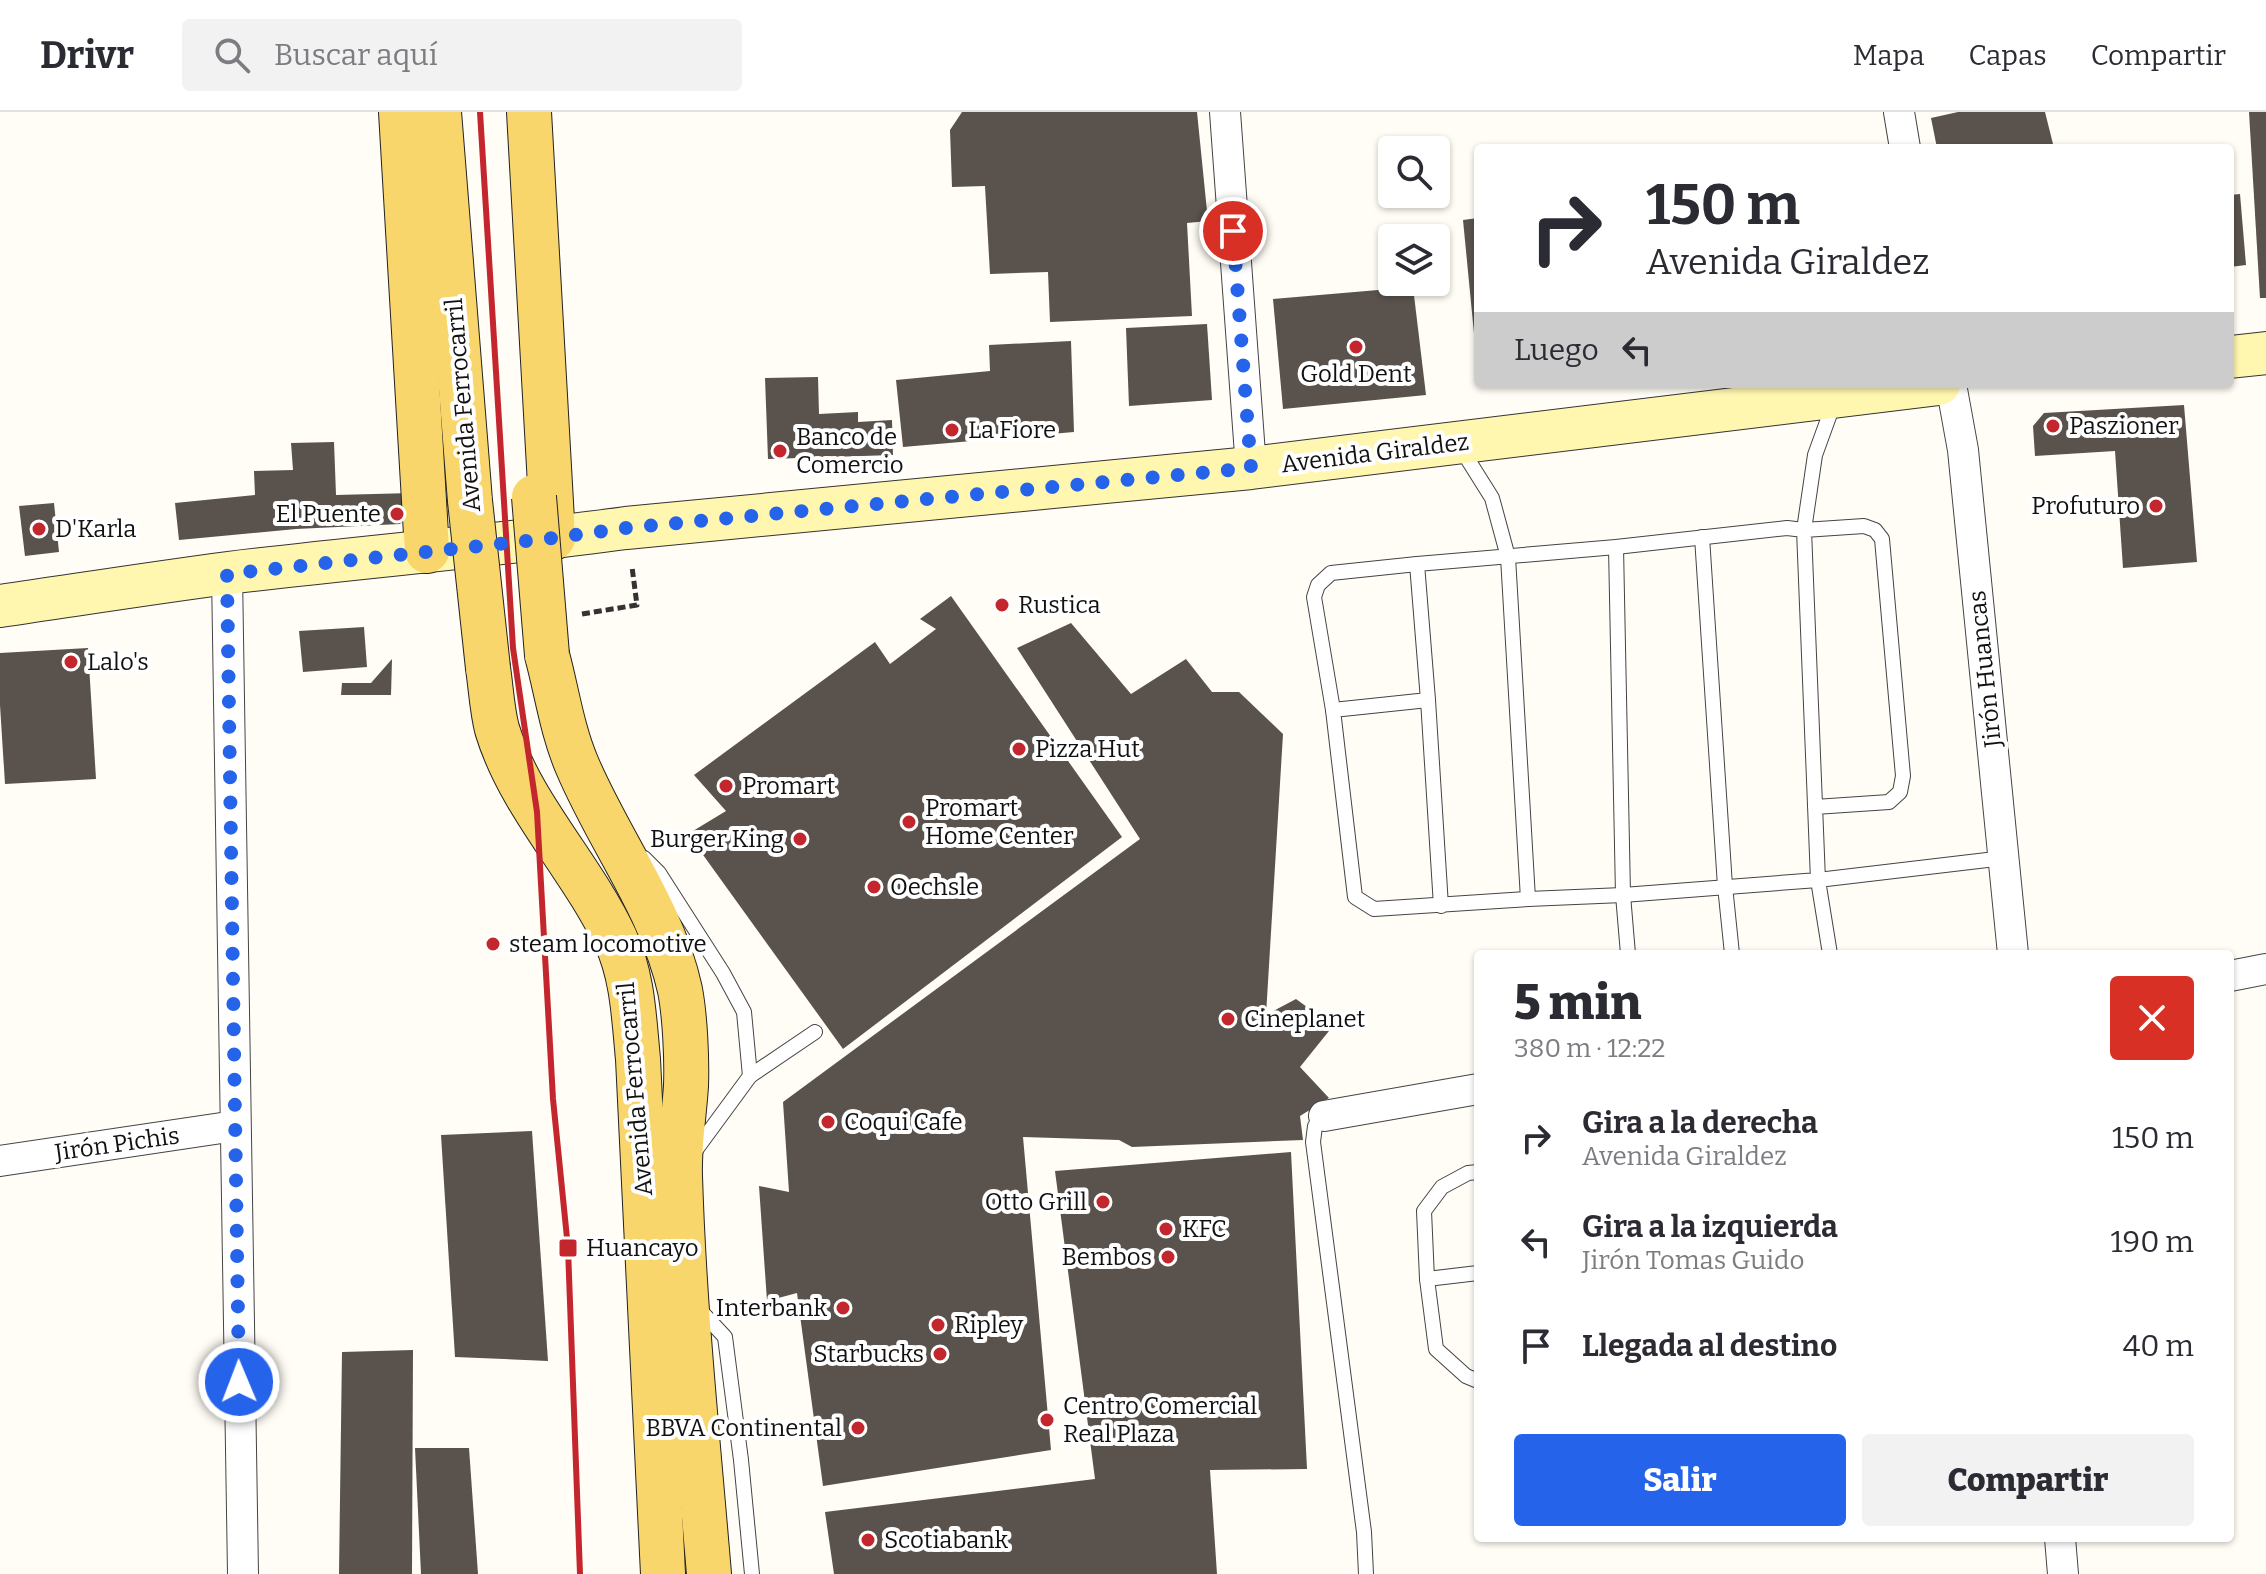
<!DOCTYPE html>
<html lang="es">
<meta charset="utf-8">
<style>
:root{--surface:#fff;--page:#f2f2f3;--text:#2b2b33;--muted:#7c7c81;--line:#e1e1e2;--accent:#2563eb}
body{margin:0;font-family:Bitter,serif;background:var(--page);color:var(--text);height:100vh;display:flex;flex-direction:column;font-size:30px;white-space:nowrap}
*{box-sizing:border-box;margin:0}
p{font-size:26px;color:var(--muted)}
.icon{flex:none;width:44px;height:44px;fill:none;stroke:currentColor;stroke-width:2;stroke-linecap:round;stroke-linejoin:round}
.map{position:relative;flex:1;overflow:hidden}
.drawer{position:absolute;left:1474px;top:838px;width:760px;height:592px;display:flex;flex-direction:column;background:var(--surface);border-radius:8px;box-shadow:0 2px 6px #0004}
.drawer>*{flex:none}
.guide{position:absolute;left:1474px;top:32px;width:760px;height:244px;border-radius:8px;box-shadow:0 2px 6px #0004;background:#fff;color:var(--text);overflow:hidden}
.controls{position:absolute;left:1378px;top:24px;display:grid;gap:16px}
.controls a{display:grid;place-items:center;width:72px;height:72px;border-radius:8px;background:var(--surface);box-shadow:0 2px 6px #0004;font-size:40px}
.pin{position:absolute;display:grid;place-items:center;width:68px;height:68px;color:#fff;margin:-34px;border:4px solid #fff;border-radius:50%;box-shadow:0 2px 8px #0007}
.me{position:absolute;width:88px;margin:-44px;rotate:359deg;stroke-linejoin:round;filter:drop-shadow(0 0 6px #0008)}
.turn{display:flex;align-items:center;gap:28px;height:168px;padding:0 40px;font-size:36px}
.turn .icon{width:104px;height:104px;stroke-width:2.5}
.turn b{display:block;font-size:56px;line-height:68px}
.then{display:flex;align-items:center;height:76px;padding:0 40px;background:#0003;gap:16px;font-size:30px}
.round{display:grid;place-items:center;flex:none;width:84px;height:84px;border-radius:8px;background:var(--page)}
.headline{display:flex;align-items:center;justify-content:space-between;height:136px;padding:0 40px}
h1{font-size:48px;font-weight:800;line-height:60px}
.primary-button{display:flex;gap:16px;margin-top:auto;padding:16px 40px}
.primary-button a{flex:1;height:92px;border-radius:8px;background:var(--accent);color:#fff;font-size:32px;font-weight:800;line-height:92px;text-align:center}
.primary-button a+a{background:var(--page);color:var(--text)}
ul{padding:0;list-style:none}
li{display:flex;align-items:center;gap:24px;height:104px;padding:0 40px}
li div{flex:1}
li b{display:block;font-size:30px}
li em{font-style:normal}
header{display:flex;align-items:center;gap:48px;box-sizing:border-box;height:112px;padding:0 40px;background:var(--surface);border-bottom:2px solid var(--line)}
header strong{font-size:38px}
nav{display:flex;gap:44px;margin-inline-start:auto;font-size:28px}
.search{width:560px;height:72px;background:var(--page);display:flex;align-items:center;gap:20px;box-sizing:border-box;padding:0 28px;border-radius:8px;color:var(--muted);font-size:30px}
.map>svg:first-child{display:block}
.building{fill:#5a524d}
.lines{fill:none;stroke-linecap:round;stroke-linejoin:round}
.lane-casing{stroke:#444;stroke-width:16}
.street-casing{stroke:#444;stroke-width:32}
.secondary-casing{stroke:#333;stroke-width:44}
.primary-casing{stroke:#222;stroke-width:46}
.path{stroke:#333;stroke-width:5;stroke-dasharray:8 4;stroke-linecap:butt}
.lane{stroke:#fff;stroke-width:14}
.street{stroke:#fff;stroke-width:30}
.secondary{stroke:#fff6b0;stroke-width:42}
.primary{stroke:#f9d66b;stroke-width:44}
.rail{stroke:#c4262e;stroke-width:6}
.primary-bridge-casing{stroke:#222;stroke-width:46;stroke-linecap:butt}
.primary-bridge{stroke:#f9d66b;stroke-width:44}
.route{stroke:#2563eb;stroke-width:14;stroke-dasharray:0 25.2}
.poi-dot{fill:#c4262e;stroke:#fff;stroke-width:3}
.labels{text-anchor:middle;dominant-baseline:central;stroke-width:8;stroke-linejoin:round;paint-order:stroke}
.poi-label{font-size:24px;fill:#111;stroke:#fff;text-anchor:start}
.street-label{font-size:24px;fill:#111;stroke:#fff}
</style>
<header>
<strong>Drivr</strong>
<div class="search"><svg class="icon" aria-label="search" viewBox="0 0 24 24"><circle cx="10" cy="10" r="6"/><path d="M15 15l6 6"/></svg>Buscar aquí</div>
<nav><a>Mapa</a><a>Capas</a><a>Compartir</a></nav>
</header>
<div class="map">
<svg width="2266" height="1462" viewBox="0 0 2266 1462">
<rect width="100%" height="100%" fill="#fffdf5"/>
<g class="building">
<path d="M962,0H1197L1208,109L1187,111L1192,204L1050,210L1048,160L990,162L985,74L952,75L950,18Z"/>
<path d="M1958,0H2045L2054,36H1937L1931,6Z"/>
<path d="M2249,0H2266V186H2260Z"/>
<path d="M2240,82L2246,153L2230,155V83Z"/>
<path d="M1478,106V242H1476L1463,108Z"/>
<path d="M1413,175L1426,283L1283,297L1273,187Z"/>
<path d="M1207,212L1212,288L1129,294L1126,216Z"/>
<path d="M1071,229L1074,320L903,335L896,268L990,259L989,233Z"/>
<path d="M818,265L819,302L858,300V310L892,308L893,343L768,347L765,266Z"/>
<path d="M2184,293L2197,450L2123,456L2115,339L2035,344L2033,314L2044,301Z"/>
<path d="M334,330L336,383L412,381L413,398L400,412L296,417L179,428L175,391L255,383L254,359L293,358L291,331Z"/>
<path d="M54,391L59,440L25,444L19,394Z"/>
<path d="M951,484L1122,725L843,937L688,722L726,699L694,663L875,530L890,552L936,517L920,507Z"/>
<path d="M1071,511L1131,582L1186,547L1212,580H1239L1283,622L1266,903L1296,887L1333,914L1300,955L1329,986L1300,1004L1303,1028L1132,1035L1119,1028L1023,1025L1051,1338L823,1374L797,1181L767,1189L759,1074L789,1080L783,990L1140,727L1017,536Z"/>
<path d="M364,515L367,555L303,560L299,519Z"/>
<path d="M88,536L96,667L5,672L0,593V541Z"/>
<path d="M392,547L391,583H341L342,571H371Z"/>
<path d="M532,1019L548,1249L455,1245L441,1023Z"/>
<path d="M1291,1040L1307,1357L1210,1358L1217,1462H834L825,1400L1095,1367L1055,1059Z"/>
<path d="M413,1238L412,1462H339L342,1240Z"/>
<path d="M415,1336H469L478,1462H421Z"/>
</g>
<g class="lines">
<defs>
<g id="lane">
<path d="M1460,335L1492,386L1508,445L1528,787"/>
<path d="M1702,425L1725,774L1732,842"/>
<path d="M1616,435L1623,783L1628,842"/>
<path d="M1428,588L1441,794"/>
<path d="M1333,598L1314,485L1318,473L1331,461L1417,452"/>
<path d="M1815,695L1889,690L1900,680L1903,664L1882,427L1875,418L1864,414L1804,418L1787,416L1616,435L1417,452L1428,588L1333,598L1355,785L1374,797L1528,787L1623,783L1818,768L1804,418L1815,343L1835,288"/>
<path d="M644,746L659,761L723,861L744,900L750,964L692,1043"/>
<path d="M1830,842L1818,768L2004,746"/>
<path d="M750,964L815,920"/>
<path d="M1324,1004L1315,1014L1313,1030L1364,1420L1366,1462"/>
<path d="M1478,1060L1468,1061L1442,1075L1424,1099L1427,1167L1436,1237L1466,1264L1478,1269"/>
<path d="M1427,1167L1478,1161"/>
<path d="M697,1195L725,1225L741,1348L752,1462"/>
</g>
<g id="street">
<path d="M1225,0L1251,356"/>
<path d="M1899,0L1905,36"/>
<path d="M1951,272L1963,338L2013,842"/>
<path d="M227,462L243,1462"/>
<path d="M2230,864L2266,857"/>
<path d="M1324,1004L1478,977"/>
<path d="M0,1049L235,1014"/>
<path d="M2060,1426L2063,1462"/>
</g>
<g id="secondary">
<path d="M2230,245L2266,241"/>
<path d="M0,494C76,483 152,471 228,461C361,445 494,434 626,416L1251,356L1939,272"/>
</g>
<g id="primary">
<path d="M401,0L427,439"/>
<path d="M439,0L470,389"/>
<path d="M529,0L553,426"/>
<path d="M547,543C557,580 562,618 577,653C609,729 662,796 680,878C685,904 687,947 686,974C684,1004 679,1034 680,1064C684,1197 698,1330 709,1462"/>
<path d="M488,556C491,576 492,598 497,617C520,693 582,755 615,826C633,864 634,907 638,947L663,1462"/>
</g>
</defs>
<use href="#lane" class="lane-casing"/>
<use href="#street" class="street-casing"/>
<use href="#secondary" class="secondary-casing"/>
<use href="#primary" class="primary-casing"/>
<path class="path" d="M582,502L637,493L632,455"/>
<use href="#lane" class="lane"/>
<use href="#street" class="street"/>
<use href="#secondary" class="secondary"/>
<use href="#primary" class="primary"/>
<path class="rail" d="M480,0L513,536L537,700L553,987L568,1136L580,1462"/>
<defs>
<g id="primary-bridge">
<path d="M534,385L547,543"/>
<path d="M470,389L488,556"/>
</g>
</defs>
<use href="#primary-bridge" class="primary-bridge-casing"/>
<use href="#primary-bridge" class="primary-bridge"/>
</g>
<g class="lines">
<path class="route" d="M239,1270L227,462L553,426L626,416L1251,356L1233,119"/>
</g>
<g class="poi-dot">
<circle cx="1356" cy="235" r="8"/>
<circle cx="2053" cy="314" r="8"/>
<circle cx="952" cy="318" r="8"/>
<circle cx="780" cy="339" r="8"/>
<circle cx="2156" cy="394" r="8"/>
<circle cx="397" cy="402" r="8"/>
<circle cx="39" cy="417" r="8"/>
<circle cx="1002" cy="493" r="8"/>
<circle cx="71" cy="550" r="8"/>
<circle cx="1019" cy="637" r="8"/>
<circle cx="726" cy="674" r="8"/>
<circle cx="909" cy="710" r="8"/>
<circle cx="800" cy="727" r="8"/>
<circle cx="874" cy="775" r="8"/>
<circle cx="493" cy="832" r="8"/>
<circle cx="1228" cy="907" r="8"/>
<circle cx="828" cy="1010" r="8"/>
<circle cx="1103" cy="1090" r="8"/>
<circle cx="1166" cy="1117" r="8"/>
<rect x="558" y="1126" width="20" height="20" rx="4"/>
<circle cx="1168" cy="1145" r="8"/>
<circle cx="843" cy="1196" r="8"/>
<circle cx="938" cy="1213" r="8"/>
<circle cx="940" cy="1242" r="8"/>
<circle cx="1047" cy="1308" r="8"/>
<circle cx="858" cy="1316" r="8"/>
<circle cx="868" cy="1428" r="8"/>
</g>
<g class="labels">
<g class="poi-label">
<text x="1356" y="262" text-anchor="middle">Gold Dent</text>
<text x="2069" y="314">Paszioner</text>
<text x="968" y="318">La Fiore</text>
<text x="796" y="325">Banco de<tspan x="796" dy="28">Comercio</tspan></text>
<text x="2140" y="394" text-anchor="end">Profuturo</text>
<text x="381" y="402" text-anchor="end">El Puente</text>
<text x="55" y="417">D'Karla</text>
<text x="1018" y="493">Rustica</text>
<text x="87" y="550">Lalo's</text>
<text x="1035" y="637">Pizza Hut</text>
<text x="742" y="674">Promart</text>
<text x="925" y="696">Promart<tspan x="925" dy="28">Home Center</tspan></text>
<text x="784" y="727" text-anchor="end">Burger King</text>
<text x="890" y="775">Oechsle</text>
<text x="509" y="832">steam locomotive</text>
<text x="1244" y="907">Cineplanet</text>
<text x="844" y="1010">Coqui Cafe</text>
<text x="1087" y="1090" text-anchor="end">Otto Grill</text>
<text x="1182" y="1117">KFC</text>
<text x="586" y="1136">Huancayo</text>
<text x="1152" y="1145" text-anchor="end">Bembos</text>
<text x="827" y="1196" text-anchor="end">Interbank</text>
<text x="954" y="1213">Ripley</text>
<text x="924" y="1242" text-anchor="end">Starbucks</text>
<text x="1063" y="1294">Centro Comercial<tspan x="1063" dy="28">Real Plaza</tspan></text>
<text x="842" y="1316" text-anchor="end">BBVA Continental</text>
<text x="884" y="1428">Scotiabank</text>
</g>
<g class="street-label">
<text transform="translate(463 293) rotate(-95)">Avenida Ferrocarril</text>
<text transform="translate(1375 341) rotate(-7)">Avenida Giraldez</text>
<text transform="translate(1985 557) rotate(-96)">Jirón Huancas</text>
<text transform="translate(635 977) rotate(-95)">Avenida Ferrocarril</text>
<text transform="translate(117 1032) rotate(-8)">Jirón Pichis</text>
</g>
</g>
</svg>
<div class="controls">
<a><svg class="icon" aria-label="search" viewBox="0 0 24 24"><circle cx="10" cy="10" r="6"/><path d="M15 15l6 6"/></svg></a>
<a><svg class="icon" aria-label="layers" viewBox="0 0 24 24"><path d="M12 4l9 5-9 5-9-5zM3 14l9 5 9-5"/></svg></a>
</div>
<div class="pin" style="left:1233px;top:119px;background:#d93025"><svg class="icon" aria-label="arrive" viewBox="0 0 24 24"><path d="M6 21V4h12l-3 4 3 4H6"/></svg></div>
<svg class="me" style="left:239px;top:1270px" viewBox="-20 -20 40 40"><circle r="17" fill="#2563eb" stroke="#fff" stroke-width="3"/><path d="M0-11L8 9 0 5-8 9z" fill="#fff"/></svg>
<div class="guide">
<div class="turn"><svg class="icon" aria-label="right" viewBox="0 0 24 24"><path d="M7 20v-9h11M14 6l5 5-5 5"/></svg><div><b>150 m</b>Avenida Giraldez</div></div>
<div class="then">Luego<svg class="icon" aria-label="left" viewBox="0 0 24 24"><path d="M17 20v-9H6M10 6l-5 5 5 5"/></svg></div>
</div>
<section class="drawer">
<div class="headline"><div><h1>5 min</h1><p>380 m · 12:22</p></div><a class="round" style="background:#d93025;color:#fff"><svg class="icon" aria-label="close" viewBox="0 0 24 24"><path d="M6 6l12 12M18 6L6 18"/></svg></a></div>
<ul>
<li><svg class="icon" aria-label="right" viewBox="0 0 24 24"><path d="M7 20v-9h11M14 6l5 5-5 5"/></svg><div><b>Gira a la derecha</b><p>Avenida Giraldez</p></div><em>150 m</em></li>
<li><svg class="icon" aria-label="left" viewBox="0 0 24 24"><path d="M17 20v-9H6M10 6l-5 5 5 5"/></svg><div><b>Gira a la izquierda</b><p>Jirón Tomas Guido</p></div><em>190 m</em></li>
<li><svg class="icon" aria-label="arrive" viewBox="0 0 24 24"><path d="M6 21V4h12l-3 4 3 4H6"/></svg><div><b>Llegada al destino</b></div><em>40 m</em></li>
</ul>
<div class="primary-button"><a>Salir</a><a>Compartir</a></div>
</section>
</div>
